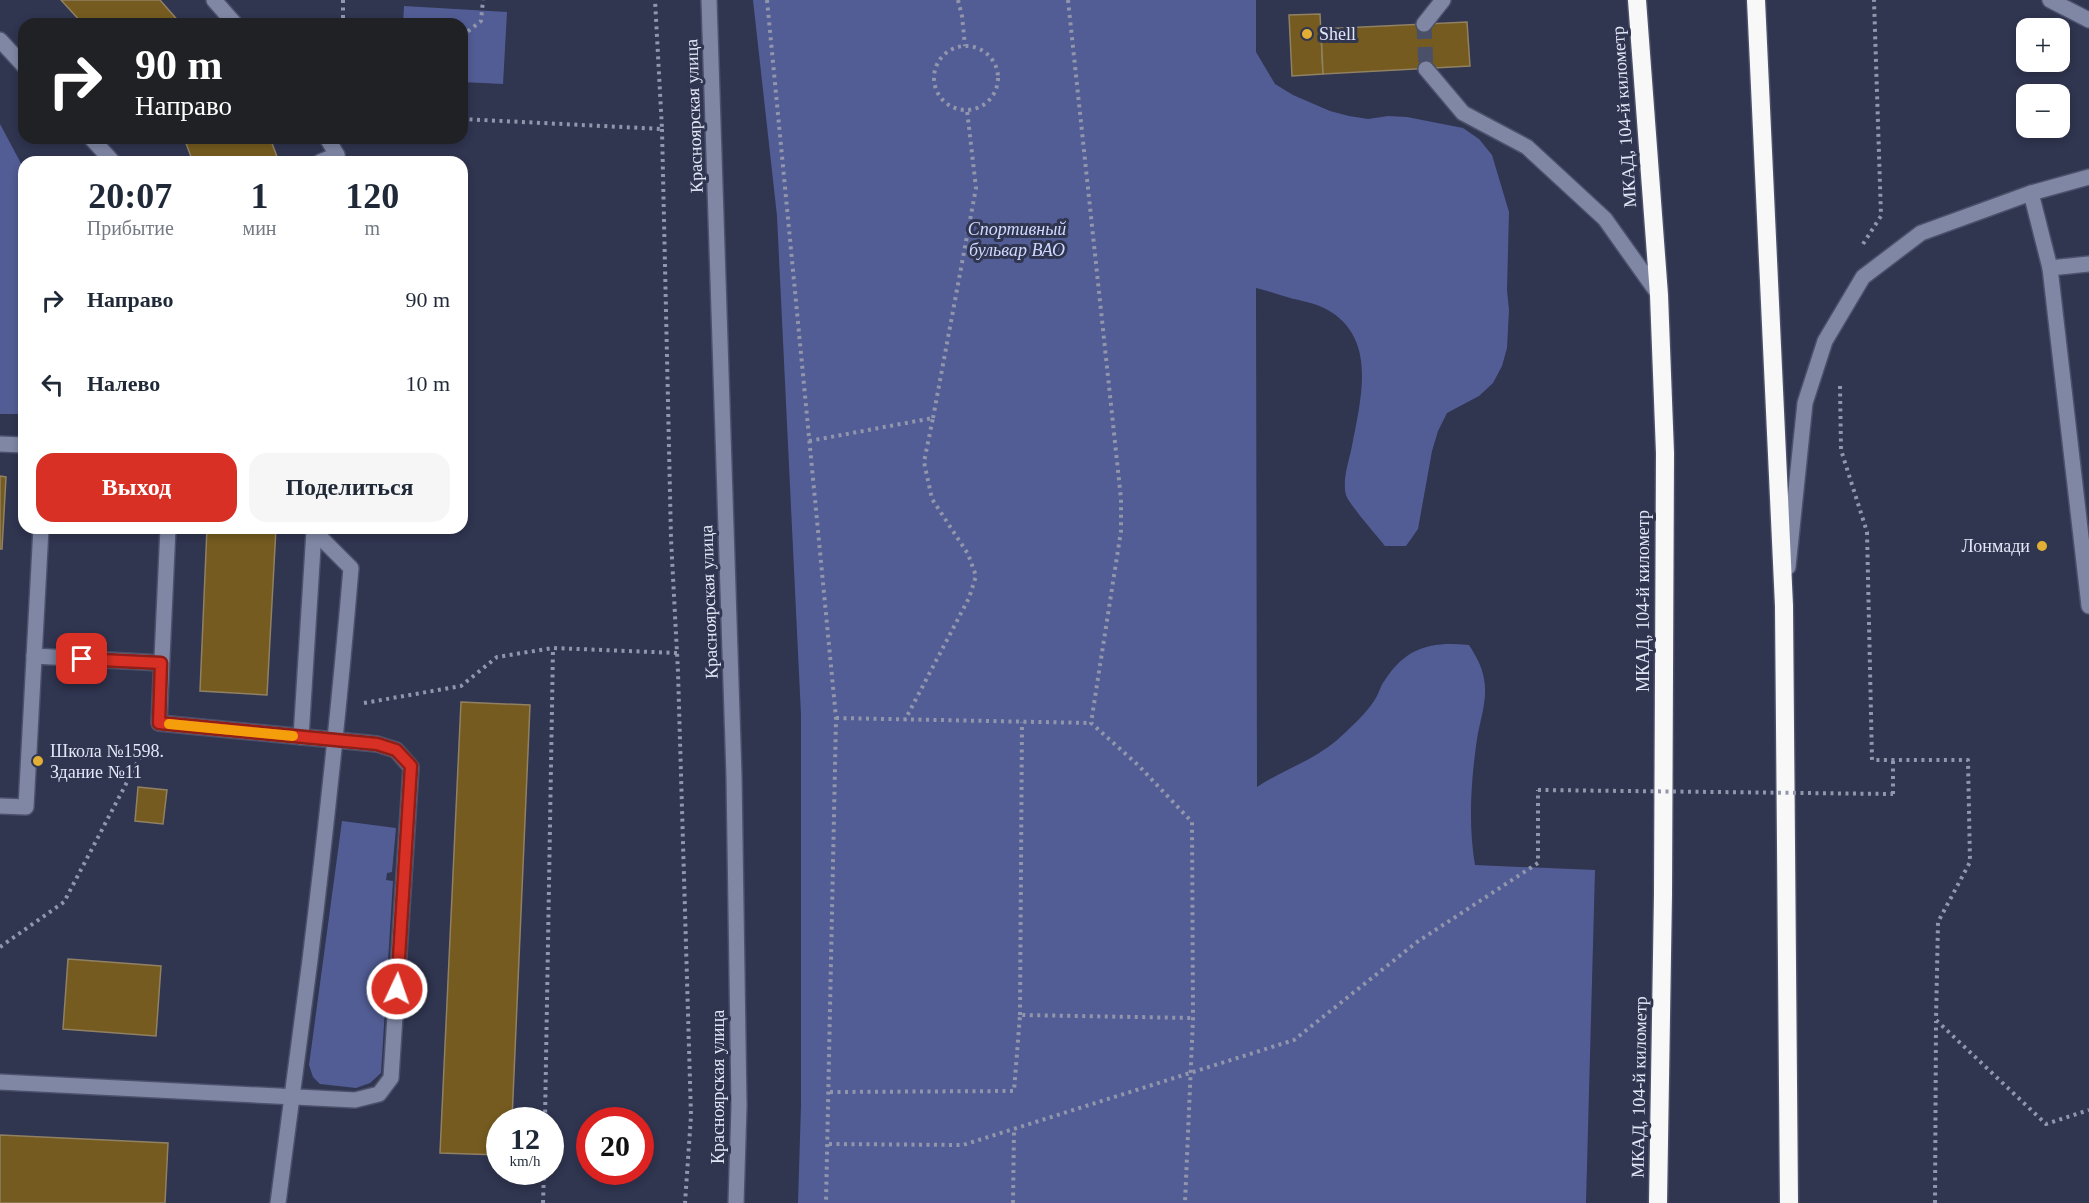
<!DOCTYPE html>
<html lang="ru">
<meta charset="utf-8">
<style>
:root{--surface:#fff;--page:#f6f6f7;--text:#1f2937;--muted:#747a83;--accent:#d93025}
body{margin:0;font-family:"Times New Roman",serif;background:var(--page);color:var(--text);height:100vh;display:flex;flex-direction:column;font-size:22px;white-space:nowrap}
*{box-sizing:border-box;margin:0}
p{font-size:20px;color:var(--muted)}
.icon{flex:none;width:33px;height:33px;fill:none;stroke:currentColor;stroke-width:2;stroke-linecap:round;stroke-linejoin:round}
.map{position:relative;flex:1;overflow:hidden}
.sheet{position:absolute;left:18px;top:156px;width:450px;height:378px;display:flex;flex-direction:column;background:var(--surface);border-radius:18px;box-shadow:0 3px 9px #0003}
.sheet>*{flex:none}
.banner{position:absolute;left:18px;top:18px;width:450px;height:126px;border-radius:18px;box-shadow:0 3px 9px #0003;background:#202124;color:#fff;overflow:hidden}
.controls{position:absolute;left:2016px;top:18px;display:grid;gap:12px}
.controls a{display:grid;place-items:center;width:54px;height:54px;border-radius:12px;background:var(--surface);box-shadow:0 3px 9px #0003;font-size:30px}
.speed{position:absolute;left:486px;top:1107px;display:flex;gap:12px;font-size:30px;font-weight:700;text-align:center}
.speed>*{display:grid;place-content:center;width:78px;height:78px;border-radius:50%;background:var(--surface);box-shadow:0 3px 9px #0003;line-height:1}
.speed small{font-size:15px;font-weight:400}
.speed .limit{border:9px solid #d22;background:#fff;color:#111}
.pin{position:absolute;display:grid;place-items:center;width:51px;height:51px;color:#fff;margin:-26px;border-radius:12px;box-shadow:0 3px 9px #0006}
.me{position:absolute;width:66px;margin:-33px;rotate:3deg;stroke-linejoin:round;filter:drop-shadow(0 0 4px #0008)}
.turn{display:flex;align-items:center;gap:21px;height:126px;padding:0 18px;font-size:27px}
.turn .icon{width:78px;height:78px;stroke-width:2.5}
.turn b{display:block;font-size:42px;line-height:51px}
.eta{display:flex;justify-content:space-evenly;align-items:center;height:102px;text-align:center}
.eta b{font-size:36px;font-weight:700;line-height:42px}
.action{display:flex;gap:12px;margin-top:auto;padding:12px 18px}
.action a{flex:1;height:69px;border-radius:18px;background:var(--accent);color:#fff;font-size:24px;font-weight:700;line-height:69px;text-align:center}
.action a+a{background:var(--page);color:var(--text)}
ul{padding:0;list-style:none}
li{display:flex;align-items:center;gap:18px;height:84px;padding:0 18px}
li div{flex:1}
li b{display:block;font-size:22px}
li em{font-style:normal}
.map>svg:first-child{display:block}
.green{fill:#525d95}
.building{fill:#755b1f;stroke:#918163;stroke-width:1.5}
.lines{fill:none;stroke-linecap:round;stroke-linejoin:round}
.minor-tunnel{stroke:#4b5069;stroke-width:15;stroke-dasharray:15 8;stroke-linecap:butt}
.minor-casing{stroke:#4c516b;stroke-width:18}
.highway-casing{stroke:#4c516b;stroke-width:21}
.path{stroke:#9196ac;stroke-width:4;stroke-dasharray:3 4.5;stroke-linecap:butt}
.minor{stroke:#7f87a5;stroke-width:15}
.highway{stroke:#f8f8f8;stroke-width:18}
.path-bridge{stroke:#9196ac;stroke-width:4;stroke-dasharray:3 4.5;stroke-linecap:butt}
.route-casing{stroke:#8d1f18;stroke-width:15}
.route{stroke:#d93025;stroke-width:10}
.slow{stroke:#f59e0b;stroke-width:10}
.poi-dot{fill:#e2ae34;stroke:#303550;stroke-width:2}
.labels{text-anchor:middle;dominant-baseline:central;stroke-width:6;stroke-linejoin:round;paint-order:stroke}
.poi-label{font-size:18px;fill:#e2e7f8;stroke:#303550;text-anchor:start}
.street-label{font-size:18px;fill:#e2e7f8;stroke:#303550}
.park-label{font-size:18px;font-style:italic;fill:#cfd9ff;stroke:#303550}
</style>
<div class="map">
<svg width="2089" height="1203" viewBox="0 0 2089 1203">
<rect width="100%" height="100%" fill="#303550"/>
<g class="green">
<path d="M753,0H1256V52L1275,84L1293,95L1330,111L1349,116L1368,119L1388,116L1407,117L1463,128L1479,139L1492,155L1509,212L1507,290L1509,310L1507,348L1502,366L1493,383L1479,396L1447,413L1438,431L1432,451L1418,529L1406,546H1385C1378,537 1348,503 1346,495C1342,480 1349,461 1352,446C1361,398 1378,337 1326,309C1313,302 1300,301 1287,297C1276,294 1266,290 1256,288L1257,787C1281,771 1312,761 1336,741C1350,728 1364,716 1374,701C1379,694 1380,686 1385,680C1406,647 1432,641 1469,645C1476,656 1482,666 1484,679C1488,699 1480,720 1477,739C1471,780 1468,824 1475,865L1595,870L1586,1203H798L801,1105V715L777,216Z"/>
<path d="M404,6L507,12L503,84L462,82V24H403Z"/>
<path d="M0,124L24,169V414H0Z"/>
<path d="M342,821L396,828L392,872L387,873L386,880L393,881L381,1073L370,1083L356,1088L320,1084L313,1077L309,1065Z"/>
</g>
<g class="building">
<path d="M61,0H160L181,24H83Z"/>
<path d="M1320,14L1323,74L1292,76L1289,15Z"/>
<path d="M1467,22L1470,66L1323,74L1321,29Z"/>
<path d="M184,138H270L279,162H193Z"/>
<path d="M0,476L6,477L2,549H0Z"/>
<path d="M207,528H276L267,695L200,691Z"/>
<path d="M461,702L530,705L512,1120H500V1155L440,1153Z"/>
<path d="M138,787L167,790L163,824L135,821Z"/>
<path d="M68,959L161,966L156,1036L63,1029Z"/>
<path d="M0,1135L168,1143L165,1203H0Z"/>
</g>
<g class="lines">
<path class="minor-tunnel" d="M1424,24L1426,69"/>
<defs>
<g id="minor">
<path d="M214,0L235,24"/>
<path d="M709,0L734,776L739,1106L736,1203"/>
<path d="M2050,0L2089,20"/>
<path d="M1424,24L1443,0"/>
<path d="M0,40L24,66"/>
<path d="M1426,69L1463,113L1527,147L1605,219L1659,295"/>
<path d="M91,138L113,162"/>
<path d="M327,138L337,155V162"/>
<path d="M320,162L337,155"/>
<path d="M2031,193L2050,268"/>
<path d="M2089,264L2050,268L2089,606"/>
<path d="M0,444L24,445"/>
<path d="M1788,567L1805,403L1825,341L1863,277L1921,233L2031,193L2089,177"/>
<path d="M34,656L161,663"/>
<path d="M301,737L314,531"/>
<path d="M0,806L26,807L41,528"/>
<path d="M0,1082L355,1100L379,1094L391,1078L411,767L396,750L377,744L159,723L168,528"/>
<path d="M278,1203C288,1122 300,1041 310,960C326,830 340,699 351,568L314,531V528"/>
</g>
<g id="highway">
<path d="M1637,0L1659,295L1665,453L1663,894L1658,1203"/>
<path d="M1756,0L1784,606L1789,1203"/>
</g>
</defs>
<use href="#minor" class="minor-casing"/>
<use href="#highway" class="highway-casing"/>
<g class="path">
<path d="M343,0V24"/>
<path d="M767,0L836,718L826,1203"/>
<path d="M958,0L962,16L965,46"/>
<path d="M1068,0L1121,499V531L1091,723L1139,766L1192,822L1193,1018L1185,1203"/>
<path d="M462,36L481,21L483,0"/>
<circle cx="966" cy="78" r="32"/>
<path d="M462,119L662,129L655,0"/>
<path d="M662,129L671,539L678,672L691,1116L685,1203"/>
<path d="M1863,244L1881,216L1874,0"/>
<path d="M1840,386L1841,450L1867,532L1872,760H1968L1970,862L1938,922L1936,1020L2046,1124L2089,1110"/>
<path d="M933,418L976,188L967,110"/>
<path d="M809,441L933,418L924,462L932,499L968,554L976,576L969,598L905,720"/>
<path d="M364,703L461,686L497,657L553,648L677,653"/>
<path d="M836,718L1091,723"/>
<path d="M1893,794V761"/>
<path d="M0,947L64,902L147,744"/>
<path d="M1020,1015L1022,722"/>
<path d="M830,1092L1014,1091L1020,1015L1193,1018"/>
<path d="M545,1120L553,648"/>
<path d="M829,1144L963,1145L1294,1040L1417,942L1538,863V790"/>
<path d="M543,1203L544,1172"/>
<path d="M1013,1203L1014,1129"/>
<path d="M1935,1203L1936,1021"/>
</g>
<use href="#minor" class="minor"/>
<use href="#highway" class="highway"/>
<path class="path-bridge" d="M1538,790L1893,794"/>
</g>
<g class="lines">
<defs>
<path id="route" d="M82,659L161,663L159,723L377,744L396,750L411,766L397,989"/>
</defs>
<use href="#route" class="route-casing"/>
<use href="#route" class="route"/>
<path class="slow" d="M169,724L293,736"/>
</g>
<g class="poi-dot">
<circle cx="1307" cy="34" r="6"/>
<circle cx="2042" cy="546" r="6"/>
<circle cx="38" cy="761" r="6"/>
</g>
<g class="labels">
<g class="poi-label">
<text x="1319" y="34">Shell</text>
<text x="2030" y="546" text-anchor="end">Лонмади</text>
<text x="50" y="751">Школа №1598.<tspan x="50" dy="21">Здание №11</tspan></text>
</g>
<g class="street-label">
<text transform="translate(694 116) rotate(-92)">Красноярская улица</text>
<text transform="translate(1624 117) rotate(-94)">МКАД, 104-й километр</text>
<text transform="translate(1643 601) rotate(-90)">МКАД, 104-й километр</text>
<text transform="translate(709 602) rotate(-92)">Красноярская улица</text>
<text transform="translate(718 1087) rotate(-90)">Красноярская улица</text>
<text transform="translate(1639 1087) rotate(-89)">МКАД, 104-й километр</text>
</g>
<g class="park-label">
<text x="1017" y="229">Спортивный<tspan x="1017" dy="21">бульвар ВАО</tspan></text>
</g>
</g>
</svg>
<div class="controls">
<a>+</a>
<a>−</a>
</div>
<div class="speed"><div>12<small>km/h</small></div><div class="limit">20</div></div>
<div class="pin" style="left:82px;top:659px;background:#d93025"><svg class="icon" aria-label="arrive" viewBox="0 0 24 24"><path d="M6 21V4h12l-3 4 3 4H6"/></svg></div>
<svg class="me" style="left:397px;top:989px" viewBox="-20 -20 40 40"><circle r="17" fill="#d93025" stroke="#fff" stroke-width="3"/><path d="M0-11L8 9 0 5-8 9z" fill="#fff"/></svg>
<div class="banner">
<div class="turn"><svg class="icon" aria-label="right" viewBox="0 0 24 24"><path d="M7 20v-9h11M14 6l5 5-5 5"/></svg><div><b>90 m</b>Направо</div></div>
</div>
<section class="sheet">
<div class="eta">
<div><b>20:07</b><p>Прибытие</p></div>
<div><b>1</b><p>мин</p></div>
<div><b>120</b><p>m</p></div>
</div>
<ul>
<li><svg class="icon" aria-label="right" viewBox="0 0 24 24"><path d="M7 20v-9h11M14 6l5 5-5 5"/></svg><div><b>Направо</b></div><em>90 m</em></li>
<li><svg class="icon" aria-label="left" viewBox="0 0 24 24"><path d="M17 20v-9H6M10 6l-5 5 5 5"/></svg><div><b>Налево</b></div><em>10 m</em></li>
</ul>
<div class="action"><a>Выход</a><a>Поделиться</a></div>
</section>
</div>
